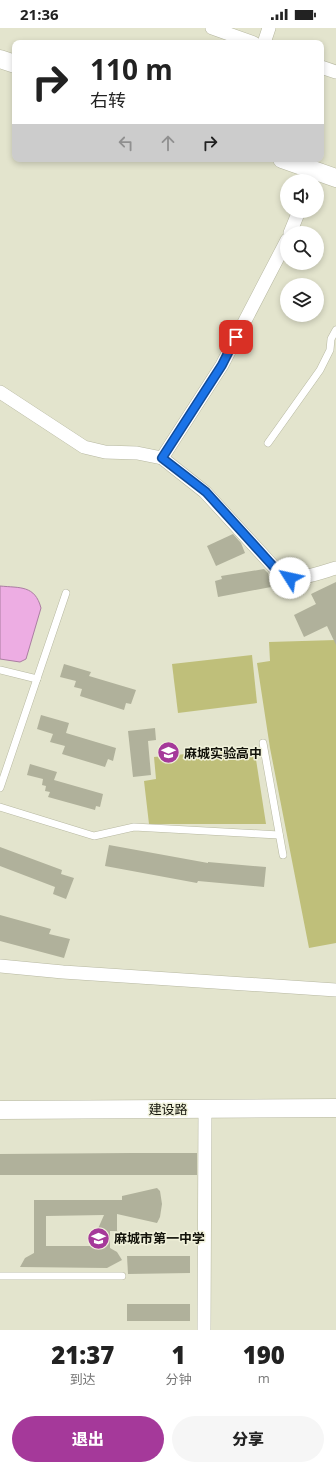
<!DOCTYPE html>
<html lang="zh">
<meta charset="utf-8">
<style>
:root{--surface:#fff;--page:#f6f6f6;--text:#222;--muted:#767676;--accent:#a5399a}
body{margin:0;font-family:"Open Sans","Noto Sans SC",sans-serif;background:var(--page);color:var(--text);height:100vh;display:flex;flex-direction:column;font-size:15px;white-space:nowrap}
*{box-sizing:border-box;margin:0}
p{font-size:13px;color:var(--muted)}
.icon{flex:none;width:22px;height:22px;fill:none;stroke:currentColor;stroke-width:2;stroke-linecap:round;stroke-linejoin:round}
.map{position:relative;height:1302px;overflow:hidden}
.drawer{display:flex;flex-direction:column;background:var(--surface);flex:1}
.drawer>*{flex:none}
.guide{position:absolute;left:12px;top:12px;width:312px;height:122px;border-radius:8px;box-shadow:0 2px 6px #0003;background:#fff;color:var(--text);overflow:hidden}
.controls{position:absolute;left:280px;top:146px;display:grid;gap:8px}
.controls a{display:grid;place-items:center;width:44px;height:44px;border-radius:50%;background:var(--surface);box-shadow:0 2px 6px #0003;font-size:20px}
.pin{position:absolute;display:grid;place-items:center;width:34px;height:34px;color:#fff;margin:-17px;border-radius:8px;box-shadow:0 2px 6px #0006}
.me{position:absolute;width:44px;margin:-22px;rotate:305deg;stroke-linejoin:round;filter:drop-shadow(0 0 3px #0008)}
.turn{display:flex;align-items:center;gap:14px;height:84px;padding:0 12px;font-size:18px}
.turn .icon{width:52px;height:52px;stroke-width:2.5}
.turn b{display:block;font-size:28px;line-height:34px}
.lanes{display:flex;align-items:center;height:38px;padding:0 12px;background:#0003;justify-content:center;gap:20px;direction:ltr}
.lanes .off{opacity:.35}
.eta{display:flex;justify-content:space-evenly;align-items:center;height:68px;text-align:center}
.eta b{font-size:24px;font-weight:800;line-height:28px}
.primary-button{display:flex;gap:8px;margin-top:auto;padding:8px 12px}
.primary-button a{flex:1;height:46px;border-radius:24px;background:var(--accent);color:#fff;font-size:16px;font-weight:800;line-height:46px;text-align:center}
.primary-button a+a{background:var(--page);color:var(--text)}
.status{display:flex;justify-content:space-between;align-items:center;height:28px;padding:0 20px;background:var(--surface);direction:ltr}
.status svg{height:11px;fill:currentColor}
.map>svg:first-child{display:block}
.green{fill:#bfbf7a}
.water{fill:#edade3;stroke:#ab7ea2}
.building{fill:#b0b19b;fill-rule:evenodd}
.lines{fill:none;stroke-linecap:round;stroke-linejoin:round}
.lane-casing{stroke:#b7b8a1;stroke-width:8}
.street-casing{stroke:#b7b8a1;stroke-width:14}
.secondary-casing{stroke:#b7b8a1;stroke-width:19}
.lane{stroke:#fff;stroke-width:7}
.street{stroke:#fff;stroke-width:13}
.secondary{stroke:#fff;stroke-width:18}
.route-casing{stroke:#114b97;stroke-width:10}
.route{stroke:#1a73e8;stroke-width:7}
.labels{text-anchor:middle;dominant-baseline:central;stroke-width:3;stroke-linejoin:round;paint-order:stroke}
.poi-label{font-size:13px;font-weight:bold;fill:#12120a;stroke:#f0f1da;text-anchor:start}
.street-label{font-size:13px;fill:#12120a;stroke:#f0f1da}
</style>
<div class="status"><b>21:36</b><svg viewBox="0 0 49 12"><path d="M0 12V9h3v3zM5 12V6h3v6zM10 12V3h3v9zM15 12V0h3v12zM26 1h20v11H26zM47 4h2v5h-2z"/></svg></div>
<div class="map">
<svg width="336" height="1302" viewBox="0 0 336 1302">
<rect width="100%" height="100%" fill="#e3e4cd"/>
<g class="green">
<path d="M336,612V915L309,920L270,720L257,635L270,633L269,614Z"/>
<path d="M252,627L257,675L178,685L172,636Z"/>
<path d="M251,720L255,725L266,796H149L144,753L156,751L154,729Z"/>
</g>
<path class="water" d="M0,558C20,560 35,557 41,580L26,631L20,634L0,631Z"/>
<g class="building">
<path d="M233,506L241,515L245,525L216,538L207,518Z"/>
<path d="M264,541L268,545L271,559L218,569L215,553L222,551L221,548Z"/>
<path d="M336,554V617L327,598L304,609L294,587L316,576L311,566Z"/>
<path d="M64,636L91,644L89,648L136,662L131,676L126,675L124,682L80,668L82,661L74,659L76,653L60,649Z"/>
<path d="M41,687L69,695L66,705L116,720L113,733L108,731L105,739L62,726L65,718L50,714L53,706L37,701Z"/>
<path d="M155,700L156,712L148,713L151,747L133,749L128,703Z"/>
<path d="M30,736L57,744L54,752L103,766L100,779L96,778L95,782L48,769L50,764L45,763L46,758L42,757L43,751L27,747Z"/>
<path d="M109,817L208,835V834L266,839L264,859L198,853L197,855L105,838Z"/>
<path d="M0,819L62,842L61,846L74,850L66,871L53,866L55,859L0,838Z"/>
<path d="M0,887L51,901L49,906L70,911L64,930L0,913Z"/>
<path d="M131,1125H197V1147H0V1126Z"/>
<path d="M157,1160L160,1163L162,1176L160,1189L157,1195L117,1186V1203H110V1220L117,1224L122,1232L107,1240L20,1239L25,1230L34,1225V1172H122V1168ZM104,1187L97,1203L101,1218H46V1188Z"/>
<path d="M127,1228H190V1245L128,1246Z"/>
<rect x="127" y="1276" width="63" height="17"/>
</g>
<g class="lines">
<defs>
<g id="lane">
<path d="M268,415L320,342L330,322L331,311L336,302"/>
<path d="M0,642L37,651"/>
<path d="M263,715L283,827"/>
<path d="M0,760L66,565"/>
<path d="M0,779L94,808L134,799L279,807"/>
<path d="M0,1248H122"/>
</g>
<g id="street">
<path d="M212,0L254,15"/>
<path d="M264,15L269,0"/>
<path d="M321,39L336,44"/>
<path d="M290,205L299,183"/>
<path d="M0,364L84,419L105,424L137,425L162,430L205,464L282,548C300,553 319,545 336,540"/>
<path d="M162,430L222,337L287,212"/>
<path d="M0,938L63,944L336,962"/>
<path d="M204,1302L205,1081"/>
</g>
<g id="secondary">
<path d="M0,31L15,36"/>
<path d="M282,131L336,150"/>
<path d="M0,1082L336,1080"/>
</g>
</defs>
<use href="#lane" class="lane-casing"/>
<use href="#street" class="street-casing"/>
<use href="#secondary" class="secondary-casing"/>
<use href="#lane" class="lane"/>
<use href="#street" class="street"/>
<use href="#secondary" class="secondary"/>
</g>
<g class="lines">
<defs>
<path id="route" d="M236,309L222,337L162,430L206,464L282,548L290,550"/>
</defs>
<use href="#route" class="route-casing"/>
<use href="#route" class="route"/>
</g>
<defs>
<symbol id="school-disc" viewBox="-11 -11 22 22"><circle r="9.5" fill="#a5399a" stroke="#f0f1da"/><path d="M0-5L7-2L0 1L-7-2ZM-4 1L0 2.5L4 1V4Q0 6-4 4Z" fill="#fff"/></symbol>
</defs>
<g fill-rule="evenodd">
<use href="#school-disc" x="156" y="712" width="25" height="25"/>
<use href="#school-disc" x="86" y="1198" width="25" height="25"/>
</g>
<g class="labels">
<g class="poi-label">
<text x="184" y="725">麻城实验高中</text>
<text x="114" y="1210">麻城市第一中学</text>
</g>
<g class="street-label">
<text x="168" y="1081">建设路</text>
</g>
</g>
</svg>
<div class="controls">
<a><svg class="icon" aria-label="sound" viewBox="0 0 24 24"><path d="M4 9h4l5-4v14l-5-4H4zM17 9q2 3 0 6"/></svg></a>
<a><svg class="icon" aria-label="search" viewBox="0 0 24 24"><circle cx="10" cy="10" r="6"/><path d="M15 15l6 6"/></svg></a>
<a><svg class="icon" aria-label="layers" viewBox="0 0 24 24"><path d="M12 4l9 5-9 5-9-5zM3 14l9 5 9-5"/></svg></a>
</div>
<div class="pin" style="left:236px;top:309px;background:#d93025"><svg class="icon" aria-label="arrive" viewBox="0 0 24 24"><path d="M6 21V4h12l-3 4 3 4H6"/></svg></div>
<svg class="me" style="left:290px;top:550px" viewBox="-20 -20 40 40"><circle r="19" fill="#fff"/><path d="M0-13L10 11 0 6-10 11z" fill="#1a73e8"/></svg>
<div class="guide">
<div class="turn"><svg class="icon" aria-label="right" viewBox="0 0 24 24"><path d="M7 20v-9h11M14 6l5 5-5 5"/></svg><div><b>110 m</b>右转</div></div>
<div class="lanes"><svg class="icon off" aria-label="left" viewBox="0 0 24 24"><path d="M17 20v-9H6M10 6l-5 5 5 5"/></svg><svg class="icon off" aria-label="ahead" viewBox="0 0 24 24"><path d="M12 20V5M6 11l6-6 6 6"/></svg><svg class="icon" aria-label="right" viewBox="0 0 24 24"><path d="M7 20v-9h11M14 6l5 5-5 5"/></svg></div>
</div>
</div>
<section class="drawer">
<div class="eta">
<div><b>21:37</b><p>到达</p></div>
<div><b>1</b><p>分钟</p></div>
<div><b>190</b><p>m</p></div>
</div>
<div class="primary-button"><a>退出</a><a>分享</a></div>
</section>
